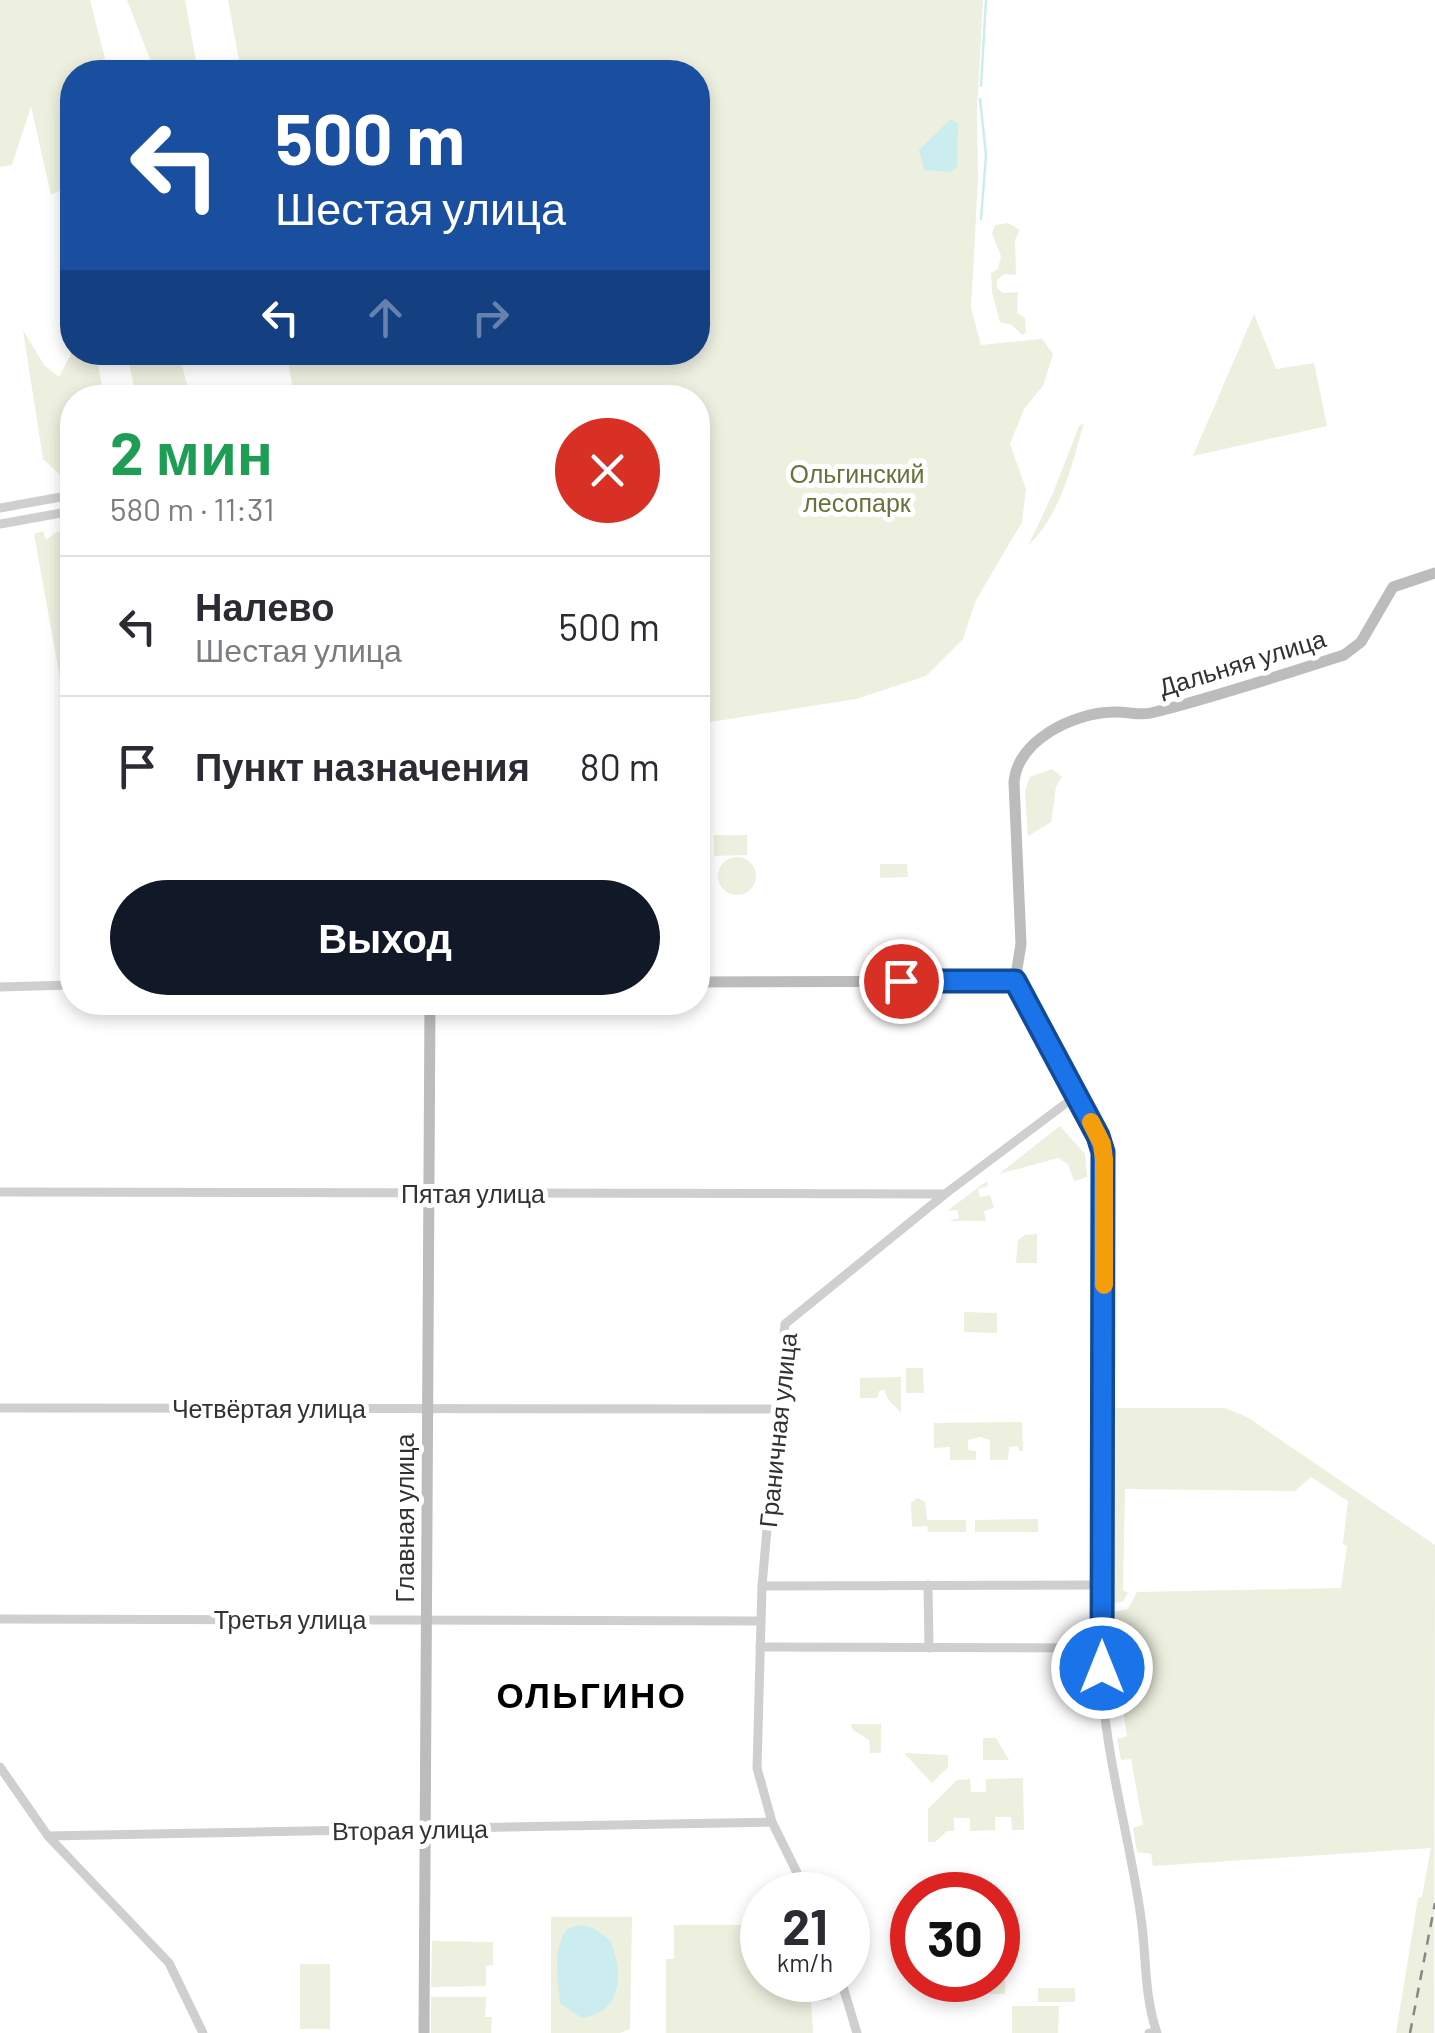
<!DOCTYPE html>
<html lang="ru">
<meta charset="utf-8">
<style>
:root{--surface:#fff;--page:#f2f2f3;--text:#2b2b33;--muted:#7c7c81;--line:#e1e1e2;--accent:#111827}
body{margin:0;font-family:Barlow,sans-serif;background:var(--page);color:var(--text);height:100vh;display:flex;flex-direction:column;font-size:38px;white-space:nowrap}
*{box-sizing:border-box;margin:0}
p{font-size:32px;color:var(--muted)}
.icon{flex:none;width:55px;height:55px;fill:none;stroke:currentColor;stroke-width:2;stroke-linecap:round;stroke-linejoin:round}
.map{position:relative;flex:1;overflow:hidden}
.sheet{position:absolute;left:60px;top:385px;width:650px;height:630px;display:flex;flex-direction:column;background:var(--surface);border-radius:40px;box-shadow:0 5px 15px #0003}
.sheet>*{flex:none}
.hud{position:absolute;left:60px;top:60px;width:650px;height:305px;border-radius:40px;box-shadow:0 5px 15px #0003;background:#1a4fa0;color:#fff;overflow:hidden}
.speed{position:absolute;left:740px;top:1872px;display:flex;gap:20px;font-size:50px;font-weight:700;text-align:center}
.speed>*{display:grid;place-content:center;width:130px;height:130px;border-radius:50%;background:var(--surface);box-shadow:0 5px 15px #0003;line-height:1}
.speed small{font-size:25px;font-weight:400}
.speed .limit{border:15px solid #d22;background:#fff;color:#111}
.pin{position:absolute;display:grid;place-items:center;width:85px;height:85px;color:#fff;margin:-42px;border:5px solid #fff;border-radius:50%;box-shadow:0 2px 10px #0007}
.me{position:absolute;width:110px;margin:-55px;rotate:0deg;stroke-linejoin:round;filter:drop-shadow(0 0 8px #0008)}
.turn{display:flex;align-items:center;gap:35px;height:210px;padding:0 50px;font-size:45px}
.turn .icon{width:130px;height:130px;stroke-width:2.5}
.turn b{display:block;font-size:70px;line-height:85px}
.lanes{display:flex;align-items:center;height:95px;padding:0 50px;background:#0003;justify-content:center;gap:50px;direction:ltr}
.lanes .off{opacity:.35}
.round{display:grid;place-items:center;flex:none;width:105px;height:105px;border-radius:52px;background:var(--page)}
.summary{display:flex;align-items:center;justify-content:space-between;height:170px;padding:0 50px}
h1{font-size:60px;font-weight:700;line-height:75px;color:#1e9e55}
.action{display:flex;gap:20px;margin-top:auto;padding:20px 50px}
.action a{flex:1;height:115px;border-radius:60px;background:var(--accent);color:#fff;font-size:40px;font-weight:700;line-height:115px;text-align:center}
ul{padding:0;list-style:none}
li{display:flex;align-items:center;gap:30px;height:140px;padding:0 50px;border-top:2px solid var(--line)}
li div{flex:1}
li b{display:block;font-size:38px}
li em{font-style:normal}
.map>svg:first-child{display:block}
.green{fill:#edefdf}
.water{fill:#cbedf0}
.lines{fill:none;stroke-linecap:round;stroke-linejoin:round}
.stream{stroke:#cbedf0;stroke-width:2.5}
.street{stroke:#cfcfcf;stroke-width:9}
.secondary{stroke:#bcbcbc;stroke-width:11}
.rail{stroke:#878787;stroke-width:2.5;stroke-dasharray:10 8;stroke-linecap:butt}
.route-casing{stroke:#114b97;stroke-width:25}
.route{stroke:#1a73e8;stroke-width:18}
.slow{stroke:#f59e0b;stroke-width:18}
.labels{text-anchor:middle;dominant-baseline:central;stroke-width:10;stroke-linejoin:round;paint-order:stroke}
.park-label{font-size:25px;fill:#66733a;stroke:#fff}
.street-label{font-size:25px;fill:#323232;stroke:#fff}
.district-label{font-size:35px;font-weight:bold;letter-spacing:2.5px;fill:#000;stroke:#fff}
</style>
<div class="map">
<svg width="1435" height="2033" viewBox="0 0 1435 2033">
<rect width="100%" height="100%" fill="#fff"/>
<g class="green">
<path d="M0,0H90L105,59L102,72H72V185L51,195L31,106L12,165L0,167Z"/>
<path d="M127,0H185L198,72H155Z"/>
<path d="M228,0H983L977,110L978,180L971,308L981,345L1042,339L1053,354L1043,386L1024,409L1010,444L1026,489L1022,522L975,602L963,639L926,676L856,699L698,724V398L294,397L287,353L698,352V72H241Z"/>
<path d="M1008,223L1020,230L1015,240L1016,275L1004,274L997,280V288L1003,293L1018,292L1017,313L1025,318L1026,332L1022,335L1012,325L1000,322L992,292L991,273L998,269L1001,256L992,234L995,225Z"/>
<path d="M1254,314L1276,369L1314,363L1327,426L1193,456Z"/>
<path d="M23,330L44,365L59,377L72,352L96,353L104,397L72,398V480L68,482L43,459Z"/>
<path d="M127,353H178L191,397H136Z"/>
<path d="M1084,423C1071,467 1062,512 1028,546L1053,493L1079,426Z"/>
<path d="M72,529V671L67,669L72,704L65,706L34,534L43,531L46,540L55,533Z"/>
<path d="M1052,769L1062,777L1056,787L1051,822L1028,836L1025,791L1030,777Z"/>
<path d="M714,835H747V855L714,856Z"/>
<circle cx="737" cy="876" r="19"/>
<path d="M880,864H907L908,877L880,878Z"/>
<path d="M1060,1126L1085,1154L1087,1177L1074,1181L1068,1164L1058,1158L999,1174Z"/>
<path d="M987,1181L988,1186L978,1189L980,1197L990,1195L994,1208L984,1211L986,1221H949L959,1218L957,1210L947,1211Z"/>
<path d="M1037,1234V1263H1016L1018,1240L1025,1235Z"/>
<path d="M964,1312L997,1313V1333L964,1332Z"/>
<path d="M906,1368H923L924,1393H906Z"/>
<path d="M901,1377V1413L888,1399L884,1390L879,1391L877,1398H860V1378Z"/>
<path d="M1108,1408H1225L1247,1417L1435,1545L1434,2033H1396L1418,1898L1422,1897L1431,1848L1153,1866L1151,1854L1137,1852L1133,1828L1143,1825L1131,1759L1121,1760L1117,1739L1127,1736L1120,1690V1653L1108,1652L1109,1613L1128,1609L1137,1592L1341,1588L1347,1546L1343,1544L1348,1501L1311,1477L1295,1491L1125,1489L1123,1591L1128,1592L1123,1602L1108,1603Z"/>
<path d="M1022,1422L1023,1451H1019L1018,1446L1009,1447L1008,1460H990V1440L980,1437L968,1440V1450L976,1451V1460H950V1447L934,1448V1423Z"/>
<path d="M918,1498L925,1502L927,1520H966V1532H928L927,1526L912,1527L911,1503Z"/>
<path d="M1038,1519V1532H975V1520Z"/>
<path d="M851,1724H881V1753H870L869,1740L852,1729Z"/>
<path d="M983,1738H996L1009,1760H983Z"/>
<path d="M904,1753L948,1755V1767L932,1783Z"/>
<path d="M1023,1778L1024,1830H1012L1011,1817H995V1830L970,1831V1818H954V1831H947L935,1842H928V1809L957,1780L970,1779L971,1792H986V1779Z"/>
<path d="M551,1917H632L630,2029L620,2033H551Z"/>
<path d="M674,1925H762V1980H825L832,2000L811,2001L813,2033H666V1959H674Z"/>
<path d="M432,1941L493,1942V1965L486,1966V1986L431,1987Z"/>
<path d="M998,1962H1005V1994H973V1980H998Z"/>
<rect x="300" y="1964" width="30" height="65"/>
<rect x="1038" y="1988" width="37" height="14"/>
<path d="M431,1997H486L485,2017H492L491,2033H431Z"/>
<path d="M1012,2006H1059L1058,2033H1012Z"/>
</g>
<g class="water">
<path d="M951,119L958,124L957,167L950,172L924,170L919,150Z"/>
<path d="M580,1925L593,1928L610,1940C624,1973 623,2012 582,2018L560,2003C558,1977 552,1950 567,1929Z"/>
</g>
<g class="lines">
<g class="stream">
<path d="M981,86L986,0"/>
<path d="M980,99L986,155L981,219"/>
</g>
<g class="street">
<path d="M0,508L72,495"/>
<path d="M0,524L72,511"/>
<path d="M1015,981L1098,1136L1103,1152L1102,1689C1108,1764 1129,1837 1140,1911C1147,1953 1143,1992 1157,2033"/>
<path d="M0,987L72,985"/>
<path d="M0,1192L945,1194"/>
<path d="M0,1408L778,1409"/>
<path d="M928,1585L929,1648"/>
<path d="M762,1586L1102,1585"/>
<path d="M0,1619L760,1621"/>
<path d="M760,1647L1101,1648"/>
<path d="M0,1767L48,1836L169,1963L203,2033"/>
<path d="M48,1836L772,1822"/>
<path d="M808,1895L772,1822L757,1768L762,1586L785,1324L945,1194L1077,1095"/>
<path d="M841,1980L857,2033"/>
<path d="M1149,2033H1151"/>
</g>
<g class="secondary">
<path d="M698,982L1015,981L1021,944L1014,782C1018,740 1073,713 1113,712C1126,711 1139,716 1151,713C1216,697 1281,675 1344,655L1361,642L1393,587L1435,573"/>
<path d="M424,2033L430,1002"/>
</g>
<path class="rail" d="M1410,2033L1435,1903"/>
</g>
<g class="lines">
<defs>
<path id="route" d="M901,981H1015L1098,1136L1103,1152L1102,1668"/>
</defs>
<use href="#route" class="route-casing"/>
<use href="#route" class="route"/>
<path class="slow" d="M1091,1122L1102,1144L1104,1159V1285"/>
</g>
<g class="labels">
<g class="park-label">
<text x="857" y="473">Ольгинский<tspan x="857" dy="29">лесопарк</tspan></text>
</g>
<g class="street-label">
<text transform="translate(1242 662) rotate(-17)">Дальняя улица</text>
<text x="473" y="1193">Пятая улица</text>
<text x="269" y="1408">Четвёртая улица</text>
<text transform="translate(777 1430) rotate(-84)">Граничная улица</text>
<text transform="translate(404 1518) rotate(-90)">Главная улица</text>
<text x="290" y="1619">Третья улица</text>
<text transform="translate(410 1829) rotate(-1)">Вторая улица</text>
</g>
<g class="district-label">
<text x="592" y="1694">ОЛЬГИНО</text>
</g>
</g>
</svg>
<div class="speed"><div>21<small>km/h</small></div><div class="limit">30</div></div>
<div class="pin" style="left:901px;top:981px;background:#d93025"><svg class="icon" aria-label="arrive" viewBox="0 0 24 24"><path d="M6 21V4h12l-3 4 3 4H6"/></svg></div>
<svg class="me" style="left:1102px;top:1668px" viewBox="-20 -20 40 40"><circle r="17" fill="#1a73e8" stroke="#fff" stroke-width="3"/><path d="M0-11L8 9 0 5-8 9z" fill="#fff"/></svg>
<div class="hud">
<div class="turn"><svg class="icon" aria-label="left" viewBox="0 0 24 24"><path d="M17 20v-9H6M10 6l-5 5 5 5"/></svg><div><b>500 m</b>Шестая улица</div></div>
<div class="lanes"><svg class="icon" aria-label="left" viewBox="0 0 24 24"><path d="M17 20v-9H6M10 6l-5 5 5 5"/></svg><svg class="icon off" aria-label="ahead" viewBox="0 0 24 24"><path d="M12 20V5M6 11l6-6 6 6"/></svg><svg class="icon off" aria-label="right" viewBox="0 0 24 24"><path d="M7 20v-9h11M14 6l5 5-5 5"/></svg></div>
</div>
<section class="sheet">
<div class="summary"><div><h1>2 мин</h1><p>580 m · 11:31</p></div><a class="round" style="background:#d93025;color:#fff"><svg class="icon" aria-label="close" viewBox="0 0 24 24"><path d="M6 6l12 12M18 6L6 18"/></svg></a></div>
<ul>
<li><svg class="icon" aria-label="left" viewBox="0 0 24 24"><path d="M17 20v-9H6M10 6l-5 5 5 5"/></svg><div><b>Налево</b><p>Шестая улица</p></div><em>500 m</em></li>
<li><svg class="icon" aria-label="arrive" viewBox="0 0 24 24"><path d="M6 21V4h12l-3 4 3 4H6"/></svg><div><b>Пункт назначения</b></div><em>80 m</em></li>
</ul>
<div class="action"><a>Выход</a></div>
</section>
</div>
